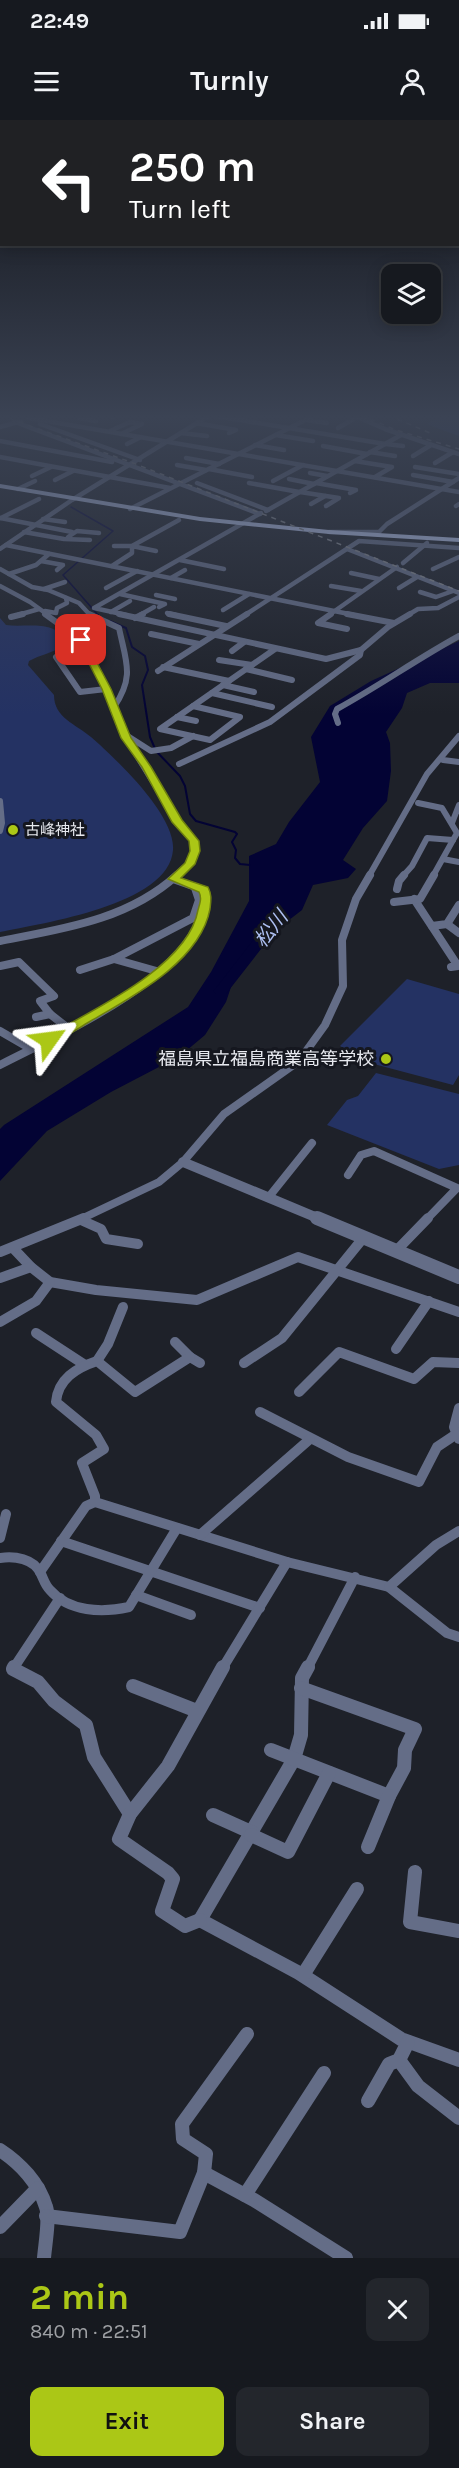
<!DOCTYPE html>
<meta charset="utf-8">
<style>
:root{--surface:#16191f;--page:#23262c;--text:#f1f3f6;--muted:#9ea0a4;--line:#35383d;--accent:#abc716}
body{margin:0;font-family:Karla,"Noto Sans JP",sans-serif;background:var(--page);color:var(--text);height:100vh;display:flex;flex-direction:column;font-size:22px;white-space:nowrap}
*{box-sizing:border-box;margin:0}
p{font-size:20px;color:var(--muted)}
.icon{flex:none;width:33px;height:33px;fill:none;stroke:currentColor;stroke-width:2;stroke-linecap:round;stroke-linejoin:round}
.map{position:relative;height:2138px;overflow:hidden}
.sheet{display:flex;flex-direction:column;background:var(--surface);flex:1}
.sheet>*{flex:none}
.guide{position:absolute;left:0px;top:0px;width:459px;height:126px;box-shadow:0 3px 15px #0003,0 0 0 2px var(--line);background:#202124;color:#fff;overflow:hidden}
.buttons{position:absolute;left:381px;top:144px;display:grid;gap:12px}
.buttons a{display:grid;place-items:center;width:60px;height:60px;border-radius:12px;background:var(--surface);box-shadow:0 3px 15px #0003,0 0 0 2px var(--line);font-size:30px}
.pin{position:absolute;display:grid;place-items:center;width:51px;height:51px;color:#fff;margin:-26px;border-radius:12px;box-shadow:0 3px 9px #0006}
.me{position:absolute;width:66px;margin:-33px;rotate:59deg;stroke-linejoin:round;filter:drop-shadow(0 0 4px #0008)}
.turn{display:flex;align-items:center;gap:21px;height:126px;padding:0 30px;font-size:27px}
.turn .icon{width:78px;height:78px;stroke-width:2.5}
.turn b{display:block;font-size:42px;line-height:51px}
.round{display:grid;place-items:center;flex:none;width:63px;height:63px;border-radius:12px;background:var(--page)}
.headline{display:flex;align-items:center;justify-content:space-between;height:102px;padding:0 30px}
h1{font-size:36px;font-weight:700;line-height:45px;color:var(--accent)}
.button{display:flex;gap:12px;margin-top:auto;padding:12px 30px}
.button a{flex:1;height:69px;border-radius:12px;background:var(--accent);color:#111;font-size:24px;font-weight:700;line-height:69px;text-align:center}
.button a+a{background:var(--page);color:var(--text)}
.status{display:flex;justify-content:space-between;align-items:center;height:42px;padding:0 30px;background:var(--surface);direction:ltr}
.status svg{height:16px;fill:currentColor}
header{display:flex;justify-content:space-between;align-items:center;height:78px;padding:0 30px;background:var(--surface);font-size:27px;font-weight:700}
.map>svg:first-child{display:block}
.green{fill:#243263}
.water{fill:#030334}
.lines{fill:none;stroke-linecap:round;stroke-linejoin:round}
.stream-far1{stroke:#030334;stroke-width:1.5}
.stream{stroke:#030334;stroke-width:2}
.river{fill:#030334;fill-rule:evenodd}
.minor-far4{stroke:#646d87;stroke-width:4.5}
.minor-far3{stroke:#646d87;stroke-width:6}
.minor-far2{stroke:#646d87;stroke-width:8}
.minor-far1{stroke:#646d87;stroke-width:10}
.minor{stroke:#646d87;stroke-width:14}
.tertiary-far1{stroke:#646d87;stroke-width:10}
.tertiary{stroke:#646d87;stroke-width:14}
.trunk{fill:#bccaf2;fill-rule:evenodd}
.rail{stroke:#84878e;stroke-width:1.5;stroke-dasharray:5 5;stroke-linecap:butt}
.route{fill:#abc716;stroke:#6f810e;stroke-width:1.5}
.poi-dot{fill:#abc716;stroke:#15171f;stroke-width:2}
.labels{text-anchor:middle;dominant-baseline:central;stroke-width:6;stroke-linejoin:round;paint-order:stroke}
.far-poi-label{font-size:15px;fill:#e8eaf0;stroke:#15171f;text-anchor:start}
.poi-label{font-size:18px;fill:#e8eaf0;stroke:#15171f;text-anchor:end}
.water-label{font-size:20px;font-style:italic;fill:#adbff1;stroke:#15171f}
</style>
<div class="status"><b>22:49</b><svg viewBox="0 0 49 12"><path d="M0 12V9h3v3zM5 12V6h3v6zM10 12V3h3v9zM15 12V0h3v12zM26 1h20v11H26zM47 4h2v5h-2z"/></svg></div>
<header><svg class="icon" aria-label="menu" viewBox="0 0 24 24"><path d="M4 6h16M4 12h16M4 18h16"/></svg>Turnly<svg class="icon" aria-label="person" viewBox="0 0 24 24"><circle cx="12" cy="8" r="4"/><path d="M4 21q1-7 8-7t8 7"/></svg></header>
<div class="map">
<svg width="459" height="2138" viewBox="0 0 459 2138">
<rect width="100%" height="100%" fill="#1e2129"/>
<g class="green">
<path d="M444,295H459V316L429,305L428,303Z"/>
<path d="M0,498L6,505C25,508 54,499 65,520L63,526C52,533 40,535 29,541L28,545L54,575C54,598 76,604 91,617C115,638 176,695 173,730C169,785 43,803 0,812Z"/>
<path d="M407,859L459,874V955L453,965L355,939L352,933L340,926Z"/>
<path d="M376,953L459,974V1045L439,1049L327,1005L347,980L358,976Z"/>
</g>
<path class="water" d="M459,521V563H430L407,573L402,588L386,612L390,623L391,651L387,681L363,708L343,740L356,749L348,758L313,765L302,790L241,837L226,882L205,915L180,936L111,972L47,1011L0,1061V1009L4,1005L188,887L211,852L249,781V736L276,724L289,702L320,662L311,617L330,586L371,561Z"/>
<g class="lines">
<path class="stream-far1" d="M71,387L113,411L63,455L98,495"/>
<g class="stream">
<path d="M96,494L98,495"/>
<path d="M110,501L126,508L132,527L145,536L148,550L142,565L150,617L156,631L180,656L185,666L190,694L196,701L235,712L237,714L232,722L236,730L235,738L240,744L250,745"/>
</g>
<path class="river" d="M270,804L275,805L277,808L275,811L226,874H216L213,871L216,868L265,805Z"/>
<g class="minor-far4">
<path d="M353,295L385,309L459,334"/>
<path d="M101,296L104,295"/>
<path d="M113,297L117,295"/>
<path d="M29,298L459,372"/>
<path d="M79,298L96,301"/>
<path d="M306,300L327,303"/>
<path d="M15,302L260,394"/>
<path d="M196,303L236,310L229,313"/>
<path d="M40,304L140,340"/>
<path d="M0,307L21,301"/>
<path d="M338,308L357,297"/>
<path d="M110,311L130,302L142,304L121,314"/>
<path d="M181,313L207,316"/>
<path d="M276,315L313,321"/>
<path d="M0,321L112,342"/>
<path d="M127,324L141,317"/>
<path d="M386,324L403,326"/>
<path d="M255,325L284,330"/>
<path d="M323,326L367,334"/>
<path d="M370,332L395,336"/>
<path d="M413,336L431,325"/>
<path d="M0,337L170,368"/>
<path d="M186,338L219,344"/>
<path d="M355,341L392,347L375,357"/>
<path d="M435,343L453,332"/>
<path d="M177,345L206,350"/>
<path d="M415,347L459,354"/>
<path d="M209,349L252,357"/>
<path d="M310,353L327,356"/>
<path d="M413,355L453,362"/>
<path d="M32,356L51,347"/>
<path d="M289,359L314,364"/>
<path d="M55,360L73,351"/>
<path d="M273,361L303,345"/>
<path d="M197,363L268,390"/>
<path d="M249,363L299,372"/>
<path d="M316,363L356,370L350,373"/>
<path d="M18,369L35,361"/>
<path d="M300,372L339,378L326,386"/>
<path d="M311,384L325,376"/>
<path d="M456,386L459,384"/>
<path d="M130,389L315,295"/>
<path d="M266,391L401,315"/>
<path d="M0,398L72,412"/>
<path d="M1,398L39,379"/>
<path d="M43,399L65,402"/>
<path d="M24,412L64,419L90,420"/>
<path d="M329,412H379L387,404L459,358"/>
<path d="M68,417L77,411L99,413"/>
<path d="M6,425L354,495"/>
<path d="M114,426H132L179,400"/>
<path d="M0,429L72,380L210,295L385,324"/>
<path d="M347,429L459,473"/>
<path d="M180,440L224,449"/>
<path d="M41,441L63,445L57,450"/>
<path d="M403,443L427,423"/>
<path d="M112,446L132,433V426L156,431"/>
<path d="M0,449L32,467L48,470L79,483L90,495"/>
<path d="M433,449L459,437"/>
<path d="M351,453L379,459"/>
<path d="M9,454L36,445L49,434"/>
<path d="M171,458L185,450"/>
<path d="M0,466L30,482L48,495"/>
<path d="M331,466L361,471"/>
<path d="M106,468L137,451"/>
<path d="M399,468L417,457"/>
<path d="M44,469L65,462"/>
<path d="M420,472L436,477L453,471"/>
<path d="M120,474L165,484L159,487"/>
<path d="M156,475L175,479"/>
<path d="M223,490L249,474"/>
<path d="M45,491L56,493L57,488L67,483L66,478"/>
<path d="M111,492L130,481"/>
<path d="M167,493L176,495"/>
<path d="M18,495L39,489"/>
<path d="M126,495L94,488L261,393"/>
<path d="M140,495L154,487"/>
<path d="M245,495L359,421L459,428"/>
<path d="M329,495L397,447"/>
<path d="M408,495L418,489L438,488L459,477"/>
</g>
<g class="minor-far3">
<path d="M45,494L81,520L114,587"/>
<path d="M89,494L119,508C126,542 135,556 114,587L123,613L174,696L193,720L194,732L187,745L175,756"/>
<path d="M119,494L326,539L361,530L388,507L410,494"/>
<path d="M169,494L226,506"/>
<path d="M331,494L318,503L347,509"/>
<path d="M347,494L394,503"/>
<path d="M11,497L23,494"/>
<path d="M135,498L143,494"/>
<path d="M151,514L199,524"/>
<path d="M232,531L244,522"/>
<path d="M56,537L80,572L106,569"/>
<path d="M219,540L252,545"/>
<path d="M163,547L229,561"/>
<path d="M246,549L292,560"/>
<path d="M158,551L247,494"/>
<path d="M223,565L254,572"/>
<path d="M212,573L272,587"/>
<path d="M193,586L240,597L210,620L160,609Z"/>
<path d="M193,586L275,529"/>
<path d="M177,597L196,601"/>
<path d="M338,603L335,594L337,589C379,566 417,539 459,516"/>
<path d="M126,615L151,631L171,628L193,616"/>
<path d="M443,640L459,642"/>
<path d="M179,644L270,602L360,535L361,530"/>
<path d="M0,681L2,703L0,711"/>
<path d="M418,683L442,688L457,713L433,756"/>
<path d="M452,703L459,685"/>
<path d="M443,739L459,742"/>
<path d="M369,756L427,654L459,616"/>
<path d="M403,756L412,746L427,718L453,720"/>
</g>
<g class="minor-far2">
<path d="M397,769L399,761L404,755"/>
<path d="M414,779L458,846L451,847"/>
<path d="M394,782L420,779L434,755"/>
<path d="M447,804L459,813"/>
<path d="M432,806L447,804L459,785"/>
<path d="M0,821C62,809 128,800 177,755"/>
<path d="M114,839L160,852"/>
<path d="M0,846L19,842L54,876L40,881L50,894L68,908"/>
<path d="M80,850L114,839L193,798L199,780L195,768"/>
<path d="M36,897L50,894"/>
<path d="M0,911L31,929"/>
<path d="M0,945C62,913 170,867 200,801C205,791 208,781 204,770L173,759"/>
<path d="M348,1055L361,1035L374,1031L457,1068L427,1099"/>
<path d="M268,1078L312,1023"/>
<path d="M81,1099L159,1062L183,1042L224,994L299,941L325,905L343,866L342,820L356,779L370,755"/>
</g>
<g class="minor-far1">
<path d="M81,1100L101,1109L106,1119L138,1124"/>
<path d="M13,1128L31,1147L50,1162L96,1170L197,1180L298,1137L459,1192"/>
<path d="M396,1131L428,1098"/>
<path d="M0,1132L84,1098"/>
<path d="M0,1158L31,1147"/>
<path d="M0,1202L36,1181L50,1162"/>
<path d="M36,1213L85,1245"/>
<path d="M175,1222L190,1237L200,1243"/>
<path d="M396,1229L429,1181"/>
<path d="M97,1241L108,1224L123,1187"/>
<path d="M244,1243L282,1218L364,1117"/>
<path d="M299,1272L339,1232L414,1259L433,1242L459,1243"/>
<path d="M459,1288L454,1307L459,1319"/>
<path d="M260,1292L348,1337L419,1362L437,1327L455,1315"/>
<path d="M95,1382L287,1442L389,1467L447,1513L459,1517"/>
<path d="M200,1415L310,1319"/>
<path d="M0,1418L6,1394"/>
<path d="M61,1421L260,1488"/>
<path d="M0,1438C14,1436 34,1438 41,1454C44,1460 45,1465 50,1470C69,1492 102,1493 129,1487L177,1408"/>
<path d="M40,1452L86,1386L95,1382V1376L82,1343L104,1329L96,1315L56,1282C58,1259 76,1248 97,1241L135,1272L190,1237"/>
<path d="M389,1467L436,1425L459,1411"/>
<path d="M136,1475L191,1495"/>
<path d="M13,1549L60,1478"/>
<path d="M222,1549L287,1442"/>
<path d="M307,1549L355,1457"/>
</g>
<g class="minor">
<path d="M14,1547L13,1549L38,1562L54,1581L86,1605L94,1637L130,1694"/>
<path d="M308,1547L302,1558L301,1615L294,1639L200,1800L299,1853L401,1919L459,1940"/>
<path d="M133,1566L197,1591"/>
<path d="M271,1630L389,1676L404,1648L405,1630L415,1609L301,1568"/>
<path d="M213,1695L253,1713"/>
<path d="M251,1715L288,1732L329,1653"/>
<path d="M368,1727L389,1676"/>
<path d="M415,1752L410,1802L459,1811"/>
<path d="M200,1800L185,1806L162,1791L173,1759L168,1753L119,1719L130,1694L168,1646L223,1547"/>
<path d="M303,1855L357,1769"/>
<path d="M399,1940L418,1966L459,1998"/>
<path d="M368,1981L389,1944L399,1940L408,1922"/>
<path d="M0,2030C20,2043 39,2063 46,2087C50,2098 45,2125 44,2138"/>
<path d="M204,2053L254,2080L346,2138"/>
<path d="M245,2075L324,1953"/>
<path d="M46,2096L180,2112L204,2053L206,2034L183,2019L182,2004L247,1914"/>
<path d="M0,2107L38,2068"/>
</g>
<path class="tertiary-far1" d="M183,1042L320,1099"/>
<path class="tertiary" d="M317,1098L459,1157"/>
<path class="trunk" d="M0,364L200,397L329,410L459,418V422L329,414L200,401L0,368Z"/>
<g class="rail">
<path d="M0,295L133,343L459,471"/>
<path d="M361,295L396,310L459,329"/>
<path d="M388,295L430,313"/>
</g>
</g>
<linearGradient id="sky" x2="0" y2="1"><stop stop-color="#101217"/><stop offset="0.5" stop-color="#3b4354"/><stop offset="1" stop-color="#3b4354" stop-opacity="0"/></linearGradient>
<rect width="459" height="594" fill="url(#sky)"/>
<path class="route" d="M81,517L85,520L111,569L131,618L151,647L182,700L199,721L200,731L195,744L181,758L208,767C212,775 211,780 210,789C200,842 132,877 89,902C77,909 63,920 49,923L45,922V917C91,891 188,847 198,790C200,783 202,778 199,772L168,759L185,743L190,731L189,721L172,702L142,647L121,618L102,569L77,520Z"/>
<g class="poi-dot">
<circle cx="13" cy="710" r="6"/>
<circle cx="386" cy="939" r="6"/>
</g>
<g class="labels">
<g class="far-poi-label">
<text x="25" y="710">古峰神社</text>
</g>
<g class="poi-label">
<text x="374" y="939">福島県立福島商業高等学校</text>
</g>
<g class="water-label">
<text transform="translate(271 809) rotate(-51)">松川</text>
</g>
</g>
</svg>
<div class="buttons">
<a><svg class="icon" aria-label="layers" viewBox="0 0 24 24"><path d="M12 4l9 5-9 5-9-5zM3 14l9 5 9-5"/></svg></a>
</div>
<div class="pin" style="left:81px;top:520px;background:#d93025"><svg class="icon" aria-label="arrive" viewBox="0 0 24 24"><path d="M6 21V4h12l-3 4 3 4H6"/></svg></div>
<svg class="me" style="left:49px;top:920px" viewBox="-20 -20 40 40"><path d="M0-17L14 15 0 8-14 15z" fill="#abc716" stroke="#fff" stroke-width="4"/></svg>
<div class="guide">
<div class="turn"><svg class="icon" aria-label="left" viewBox="0 0 24 24"><path d="M17 20v-9H6M10 6l-5 5 5 5"/></svg><div><b>250 m</b>Turn left</div></div>
</div>
</div>
<section class="sheet">
<div class="headline"><div><h1>2 min</h1><p>840 m · 22:51</p></div><a class="round"><svg class="icon" aria-label="close" viewBox="0 0 24 24"><path d="M6 6l12 12M18 6L6 18"/></svg></a></div>
<div class="button"><a>Exit</a><a>Share</a></div>
</section>
